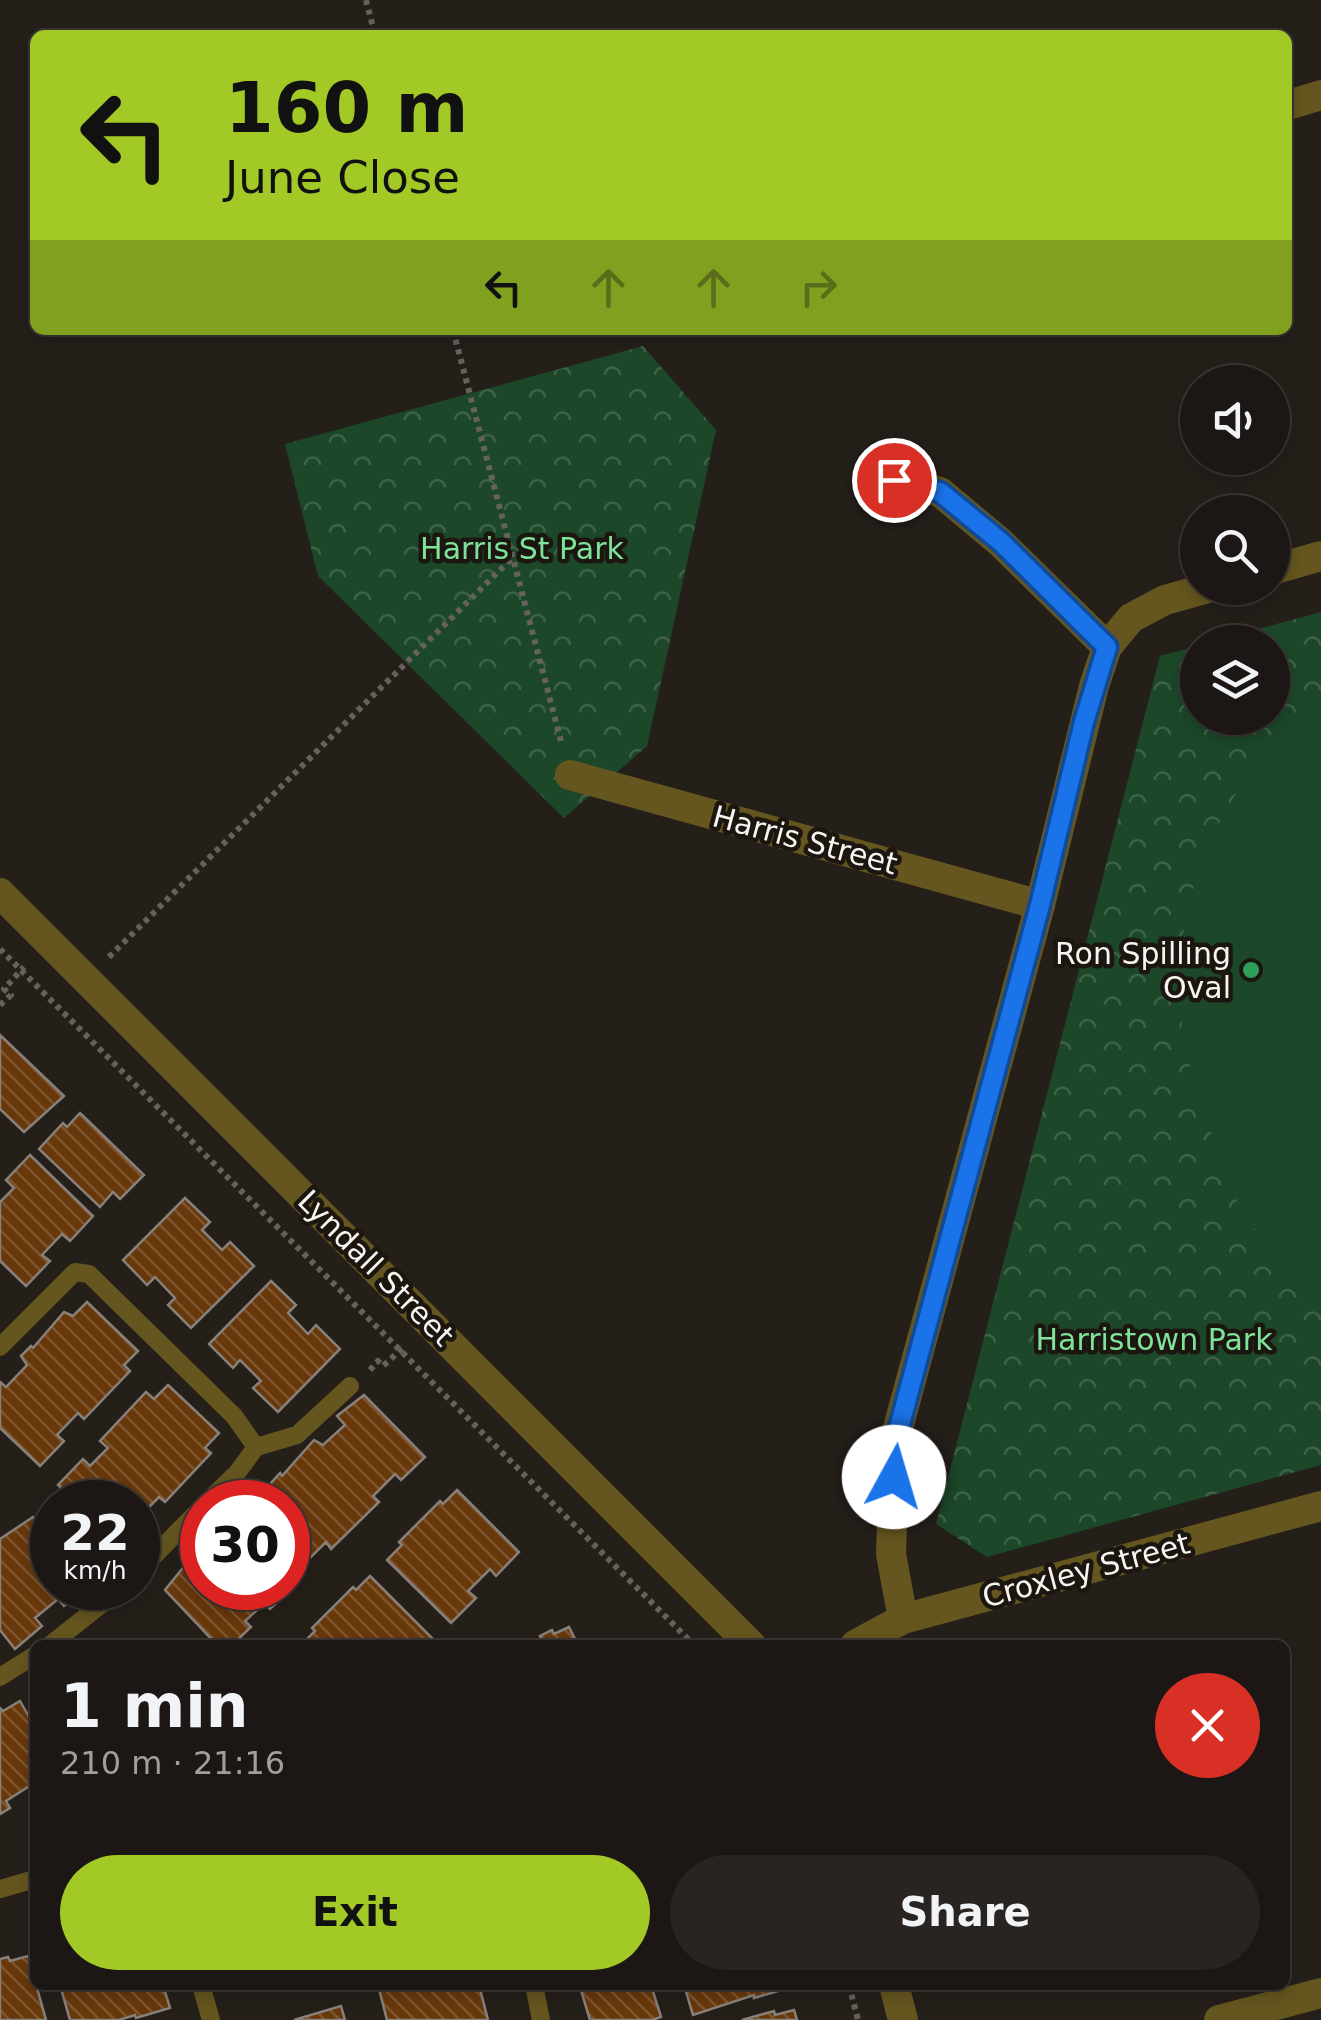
<!DOCTYPE html>
<meta charset="utf-8">
<style>
:root{--surface:#1c1714;--page:#292422;--text:#f1f3f6;--muted:#a09fa0;--line:#3a3634;--accent:#a3c927}
body{margin:0;font-family:"DejaVu Sans",sans-serif;background:var(--page);color:var(--text);height:100vh;display:flex;flex-direction:column;font-size:38px;white-space:nowrap}
*{box-sizing:border-box;margin:0}
p{font-size:32px;color:var(--muted)}
.icon{flex:none;width:55px;height:55px;fill:none;stroke:currentColor;stroke-width:2;stroke-linecap:round;stroke-linejoin:round}
.map{position:relative;flex:1;overflow:hidden}
.drawer{position:absolute;left:30px;top:1640px;width:1260px;height:350px;display:flex;flex-direction:column;background:var(--surface);border-radius:15px;box-shadow:0 5px 15px #0003,0 0 0 2px var(--line)}
.drawer>*{flex:none}
.banner{position:absolute;left:30px;top:30px;width:1262px;height:305px;border-radius:15px;box-shadow:0 5px 15px #0003,0 0 0 2px var(--line);background:#a3c927;color:#111;overflow:hidden}
.tools{position:absolute;left:1180px;top:365px;display:grid;gap:20px}
.tools a{display:grid;place-items:center;width:110px;height:110px;border-radius:50%;background:var(--surface);box-shadow:0 5px 15px #0003,0 0 0 2px var(--line);font-size:50px}
.speed{position:absolute;left:30px;top:1480px;display:flex;gap:20px;font-size:50px;font-weight:700;text-align:center}
.speed>*{display:grid;place-content:center;width:130px;height:130px;border-radius:50%;background:var(--surface);box-shadow:0 5px 15px #0003,0 0 0 2px var(--line);line-height:1}
.speed small{font-size:25px;font-weight:400}
.speed .limit{border:15px solid #d22;background:#fff;color:#111}
.pin{position:absolute;display:grid;place-items:center;width:85px;height:85px;color:#fff;margin:-42px;border:5px solid #fff;border-radius:50%;box-shadow:0 2px 10px #0007}
.me{position:absolute;width:110px;margin:-55px;rotate:6deg;stroke-linejoin:round;filter:drop-shadow(0 0 8px #0008)}
.turn{display:flex;align-items:center;gap:35px;height:210px;padding:0 30px;font-size:45px}
.turn .icon{width:130px;height:130px;stroke-width:2.5}
.turn b{display:block;font-size:70px;line-height:85px}
.lanes{display:flex;align-items:center;height:95px;padding:0 30px;background:#0003;justify-content:center;gap:50px;direction:ltr}
.lanes .off{opacity:.35}
.round{display:grid;place-items:center;flex:none;width:105px;height:105px;border-radius:52px;background:var(--page)}
.overview{display:flex;align-items:center;justify-content:space-between;height:170px;padding:0 30px}
h1{font-size:60px;font-weight:800;line-height:75px}
.button{display:flex;gap:20px;margin-top:auto;padding:20px 30px}
.button a{flex:1;height:115px;border-radius:60px;background:var(--accent);color:#111;font-size:40px;font-weight:800;line-height:115px;text-align:center}
.button a+a{background:var(--page);color:var(--text)}
.map>svg:first-child{display:block}
.park{fill:url(#park-crowns)}
.garden{fill:#1c4729}
.building{fill:url(#building-back-hatch);stroke:#88807a;stroke-width:2.5}
.lines{fill:none;stroke-linecap:round;stroke-linejoin:round}
.path{stroke:#66615c;stroke-width:6;stroke-dasharray:5 5;stroke-linecap:butt}
.lane{stroke:#65561f;stroke-width:18}
.street{stroke:#65561f;stroke-width:30}
.route-casing{stroke:#114b97;stroke-width:25}
.route{stroke:#1a73e8;stroke-width:18}
.leisure-dot{fill:#2e9e5b;stroke:#1c1611;stroke-width:4}
.labels{text-anchor:middle;dominant-baseline:central;stroke-width:9;stroke-linejoin:round;paint-order:stroke}
.park-label{font-size:30px;fill:#7fe29a;stroke:#1c1611}
.street-label{font-size:30px;fill:#f8f4f0;stroke:#1c1611}
.poi-label{font-size:30px;fill:#f8f4f0;stroke:#1c1611;text-anchor:end}
</style>
<div class="map">
<svg width="1321" height="2020" viewBox="0 0 1321 2020">
<defs>
<pattern id="park-crowns" width="20" height="18" patternUnits="userSpaceOnUse" patternTransform="scale(2.5)"><rect width="20" height="18" fill="#1c4729"/><path d="M2 6a3 3 0 1 1 6 0M12 15a3 3 0 1 1 6 0" fill="none" stroke="#3e6248"/></pattern>
<pattern id="building-back-hatch" width="6" height="6" patternUnits="userSpaceOnUse" patternTransform="scale(2.5)"><rect width="6" height="6" fill="#68380b"/><path d="M-1 5l2 2M0 0l6 6M5-1l2 2" fill="none" stroke="#7e552f"/></pattern>
</defs>
<rect width="100%" height="100%" fill="#251f1a"/>
<g class="park">
<path d="M643,346L716,430L647,746L564,818L318,576L285,444Z"/>
<path d="M1321,612V1465L987,1557L936,1524L1160,656L1197,646L1198,718H1272V642H1210Z"/>
</g>
<path class="garden" d="M1321,697V1298C1286,1274 1243,1220 1227,1180C1220,1164 1215,1146 1210,1129C1196,1089 1182,1047 1180,1004C1174,882 1230,774 1321,697Z"/>
<g class="building">
<path d="M0,1035L64,1096L24,1132L0,1109Z"/>
<path d="M80,1113L144,1175L120,1199L113,1192L100,1207L39,1149L63,1123L67,1127Z"/>
<path d="M30,1155L93,1216L70,1241L62,1234L42,1255L50,1261L26,1286L0,1261V1202L14,1188L6,1180Z"/>
<path d="M185,1198L210,1222L202,1230L222,1250L230,1242L254,1266L191,1328L168,1305L175,1298L155,1277L147,1285L123,1260Z"/>
<path d="M271,1281L296,1305L288,1313L308,1334L316,1325L340,1349L278,1412L253,1388L261,1381L240,1360L233,1368L209,1344Z"/>
<path d="M87,1302L138,1351L124,1365L130,1371L84,1419L78,1413L57,1435L64,1441L40,1466L0,1428V1382L6,1387L27,1365L21,1356L31,1346L33,1348L64,1312L73,1316Z"/>
<path d="M168,1385L219,1433L205,1448L211,1453L165,1502L159,1497L138,1518L144,1524L138,1531V1502H77L58,1485L83,1459L90,1466L108,1448L100,1441L146,1392L154,1399Z"/>
<path d="M364,1395L425,1457L401,1480L395,1474L373,1496L379,1502L331,1549L326,1542L311,1557L288,1533V1502H266L276,1493L271,1483L280,1473L282,1476L314,1440L323,1445L345,1425L337,1416Z"/>
<path d="M457,1490L519,1552L496,1576L490,1569L468,1591L476,1598L451,1623L387,1560L402,1545L399,1542L440,1501L443,1504Z"/>
<path d="M33,1517L52,1539V1588H86L64,1606L58,1599L35,1618L42,1626L15,1649L0,1630V1539Z"/>
<path d="M186,1564L197,1570L202,1565V1588H288V1574L297,1584L270,1609L265,1603L245,1621L251,1627L232,1645H217L165,1590Z"/>
<path d="M370,1576L432,1638L426,1645H301L315,1631L312,1628L353,1587L356,1590Z"/>
<path d="M569,1627L578,1645H539L537,1642L542,1640L540,1636L552,1630L554,1634Z"/>
<path d="M20,1701L35,1727V1793L33,1794L28,1787L6,1801L10,1808L0,1814V1708L3,1711Z"/>
<path d="M28,1956L46,2020H0V1959L8,1957L10,1961Z"/>
<path d="M60,1985H163L170,2008L136,2018L135,2015L119,2020H70Z"/>
<path d="M378,1985H479L488,2020H387Z"/>
<path d="M587,1985H651L661,2017L652,2020H590L580,1987Z"/>
<path d="M684,1985H788L789,1988L754,1998V1995L693,2015Z"/>
<path d="M341,2006L345,2020H294Z"/>
<path d="M794,2010L797,2020H742L774,2011L775,2015Z"/>
</g>
<g class="lines">
<g class="path">
<path d="M366,0L375,35"/>
<path d="M453,330L562,745"/>
<path d="M0,949L694,1645"/>
<path d="M109,957L513,557"/>
<path d="M0,1005L11,995L4,989L24,967"/>
<path d="M370,1370L378,1361L383,1366L404,1347"/>
<path d="M849,1985L858,2020"/>
</g>
<g class="lane">
<path d="M0,1347L75,1272L89,1274L234,1416L256,1447"/>
<path d="M256,1447L297,1435L350,1386"/>
<path d="M207,1502L237,1473L256,1447"/>
<path d="M138,1572L202,1507"/>
<path d="M50,1645L122,1588"/>
<path d="M0,1677L35,1655"/>
<path d="M0,1889L35,1879"/>
<path d="M201,1985L211,2020"/>
<path d="M534,1985L541,2020"/>
</g>
<g class="street">
<path d="M1288,105L1321,95"/>
<path d="M894,480L940,492L1001,543L1107,647"/>
<path d="M1272,570L1321,556"/>
<path d="M570,775L1040,905"/>
<path d="M0,893L751,1645"/>
<path d="M903,1619L891,1554L895,1439L1040,905L1094,686L1107,647L1131,618L1165,600L1208,588"/>
<path d="M855,1645L903,1619L1321,1506"/>
<path d="M894,1985L903,2020"/>
<path d="M1219,2020L1321,1993"/>
</g>
</g>
<g class="lines">
<defs>
<path id="route" d="M894,1477L896,1439L1040,905L1084,722L1107,647L1001,542L940,492L894,480"/>
</defs>
<use href="#route" class="route-casing"/>
<use href="#route" class="route"/>
</g>
<circle class="leisure-dot" cx="1251" cy="970" r="10"/>
<g class="labels">
<g class="park-label">
<text x="522" y="548">Harris St Park</text>
<text x="1154" y="1339">Harristown Park</text>
</g>
<g class="street-label">
<text transform="translate(805 840) rotate(15)">Harris Street</text>
<text transform="translate(376 1268) rotate(45)">Lyndall Street</text>
<text transform="translate(1086 1570) rotate(-15)">Croxley Street</text>
</g>
<g class="poi-label">
<text x="1231" y="953">Ron Spilling<tspan x="1231" dy="34">Oval</tspan></text>
</g>
</g>
</svg>
<div class="tools">
<a><svg class="icon" aria-label="sound" viewBox="0 0 24 24"><path d="M4 9h4l5-4v14l-5-4H4zM17 9q2 3 0 6"/></svg></a>
<a><svg class="icon" aria-label="search" viewBox="0 0 24 24"><circle cx="10" cy="10" r="6"/><path d="M15 15l6 6"/></svg></a>
<a><svg class="icon" aria-label="layers" viewBox="0 0 24 24"><path d="M12 4l9 5-9 5-9-5zM3 14l9 5 9-5"/></svg></a>
</div>
<div class="speed"><div>22<small>km/h</small></div><div class="limit">30</div></div>
<div class="pin" style="left:894px;top:480px;background:#d93025"><svg class="icon" aria-label="arrive" viewBox="0 0 24 24"><path d="M6 21V4h12l-3 4 3 4H6"/></svg></div>
<svg class="me" style="left:894px;top:1477px" viewBox="-20 -20 40 40"><circle r="19" fill="#fff"/><path d="M0-13L10 11 0 6-10 11z" fill="#1a73e8"/></svg>
<div class="banner">
<div class="turn"><svg class="icon" aria-label="left" viewBox="0 0 24 24"><path d="M17 20v-9H6M10 6l-5 5 5 5"/></svg><div><b>160 m</b>June Close</div></div>
<div class="lanes"><svg class="icon" aria-label="left" viewBox="0 0 24 24"><path d="M17 20v-9H6M10 6l-5 5 5 5"/></svg><svg class="icon off" aria-label="ahead" viewBox="0 0 24 24"><path d="M12 20V5M6 11l6-6 6 6"/></svg><svg class="icon off" aria-label="ahead" viewBox="0 0 24 24"><path d="M12 20V5M6 11l6-6 6 6"/></svg><svg class="icon off" aria-label="right" viewBox="0 0 24 24"><path d="M7 20v-9h11M14 6l5 5-5 5"/></svg></div>
</div>
<section class="drawer">
<div class="overview"><div><h1>1 min</h1><p>210 m · 21:16</p></div><a class="round" style="background:#d93025;color:#fff"><svg class="icon" aria-label="close" viewBox="0 0 24 24"><path d="M6 6l12 12M18 6L6 18"/></svg></a></div>
<div class="button"><a>Exit</a><a>Share</a></div>
</section>
</div>
